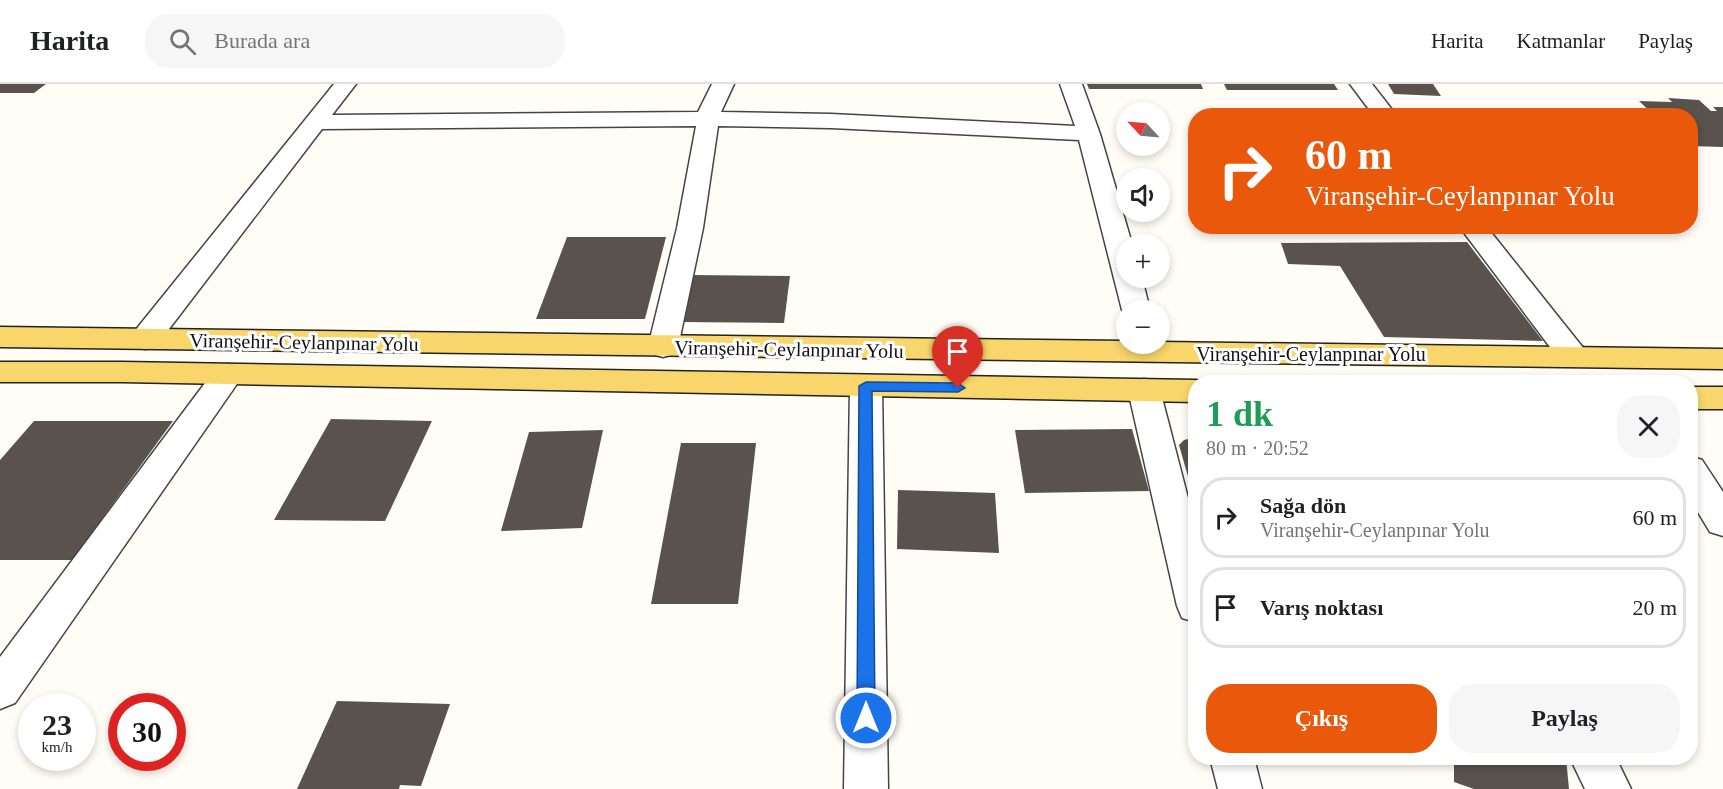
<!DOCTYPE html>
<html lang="tr">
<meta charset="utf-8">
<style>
:root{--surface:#fff;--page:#f6f6f6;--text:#202124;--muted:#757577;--line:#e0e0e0;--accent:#ea580c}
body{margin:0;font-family:"Times New Roman",serif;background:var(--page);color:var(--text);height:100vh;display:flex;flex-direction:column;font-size:22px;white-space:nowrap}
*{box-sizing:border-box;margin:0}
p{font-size:20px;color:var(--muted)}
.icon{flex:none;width:33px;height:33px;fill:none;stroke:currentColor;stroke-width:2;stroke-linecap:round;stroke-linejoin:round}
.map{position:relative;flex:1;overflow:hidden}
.drawer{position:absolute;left:1188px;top:291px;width:510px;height:390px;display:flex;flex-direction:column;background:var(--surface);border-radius:24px;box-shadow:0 3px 9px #0003}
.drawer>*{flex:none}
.top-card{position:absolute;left:1188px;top:24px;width:510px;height:126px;border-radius:24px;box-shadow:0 3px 9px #0003;background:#ea580c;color:#fff;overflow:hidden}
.needle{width:39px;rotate:296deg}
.fabs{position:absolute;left:1116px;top:18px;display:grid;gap:12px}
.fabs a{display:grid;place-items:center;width:54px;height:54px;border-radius:50%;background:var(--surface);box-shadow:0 3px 9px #0003;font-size:30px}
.speed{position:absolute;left:18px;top:609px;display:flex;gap:12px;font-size:30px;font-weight:700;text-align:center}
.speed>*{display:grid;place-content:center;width:78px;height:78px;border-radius:50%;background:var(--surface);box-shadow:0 3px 9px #0003;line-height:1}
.speed small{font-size:15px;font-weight:400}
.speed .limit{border:9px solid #d22;background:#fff;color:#111}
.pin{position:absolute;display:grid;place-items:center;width:51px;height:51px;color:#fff;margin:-62px -26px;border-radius:50% 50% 50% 0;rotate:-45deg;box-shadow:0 0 6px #0007}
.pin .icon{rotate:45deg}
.me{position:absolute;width:66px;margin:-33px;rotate:0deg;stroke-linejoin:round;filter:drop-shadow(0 0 4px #0008)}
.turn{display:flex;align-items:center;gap:21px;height:126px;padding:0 18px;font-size:27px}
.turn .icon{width:78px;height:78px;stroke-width:2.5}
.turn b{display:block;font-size:42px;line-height:51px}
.round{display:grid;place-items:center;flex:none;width:63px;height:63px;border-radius:24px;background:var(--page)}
.head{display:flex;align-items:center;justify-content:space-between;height:102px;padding:0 18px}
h1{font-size:36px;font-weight:800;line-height:45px;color:#1e9e55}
.action{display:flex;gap:12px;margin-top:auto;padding:12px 18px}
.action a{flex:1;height:69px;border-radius:24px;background:var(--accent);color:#fff;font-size:24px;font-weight:800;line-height:69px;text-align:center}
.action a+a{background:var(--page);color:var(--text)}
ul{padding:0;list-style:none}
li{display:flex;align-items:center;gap:18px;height:81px;margin:0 12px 9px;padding:0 6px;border:3px solid var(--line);border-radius:24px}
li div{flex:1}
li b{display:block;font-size:22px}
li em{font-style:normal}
header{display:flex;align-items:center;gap:36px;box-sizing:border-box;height:84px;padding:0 30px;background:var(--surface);border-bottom:2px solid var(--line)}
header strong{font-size:28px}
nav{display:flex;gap:33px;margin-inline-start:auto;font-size:21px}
.search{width:420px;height:54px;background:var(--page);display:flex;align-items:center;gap:15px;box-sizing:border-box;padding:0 21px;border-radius:24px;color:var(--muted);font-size:22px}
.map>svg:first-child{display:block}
.building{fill:#5a524d}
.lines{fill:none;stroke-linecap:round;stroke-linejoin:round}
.minor-casing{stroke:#444;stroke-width:3}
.major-casing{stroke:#222;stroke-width:3}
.minor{fill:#fff;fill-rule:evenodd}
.major{fill:#f9d66b;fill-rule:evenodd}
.route{fill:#1a73e8;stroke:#114b97;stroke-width:1.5}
.labels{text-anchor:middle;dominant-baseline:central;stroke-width:6;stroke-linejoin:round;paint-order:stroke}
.street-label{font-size:20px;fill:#111;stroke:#fff}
</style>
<header>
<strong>Harita</strong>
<div class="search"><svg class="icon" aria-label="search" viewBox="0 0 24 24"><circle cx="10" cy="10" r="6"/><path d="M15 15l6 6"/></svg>Burada ara</div>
<nav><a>Harita</a><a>Katmanlar</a><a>Paylaş</a></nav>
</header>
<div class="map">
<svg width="1723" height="705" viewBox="0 0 1723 705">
<rect width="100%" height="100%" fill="#fffdf5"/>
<g class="building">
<path d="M0,0H46L34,9H0Z"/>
<path d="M1087,0H1201L1203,5H1089Z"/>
<path d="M1224,0H1334L1338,6H1227Z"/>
<path d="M1388,0H1433L1441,12L1394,10Z"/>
<path d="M1668,14L1699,16L1711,27H1717L1713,23H1723V63L1690,62V32H1655L1639,17L1672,18Z"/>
<path d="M1400,24L1462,26L1466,32H1405Z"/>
<path d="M567,153H666L645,235H536Z"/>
<path d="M1467,158L1543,257L1384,253L1340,182L1288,180L1281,159Z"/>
<path d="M693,191L790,192L784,239L681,238Z"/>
<path d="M331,335L432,337L385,437L274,436Z"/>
<path d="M34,337H173L72,476H0V376Z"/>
<path d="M1132,345L1149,407L1025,409L1015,346Z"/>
<path d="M603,346L582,444L501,447L529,348Z"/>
<path d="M1196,353V417H1195L1179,361L1184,356Z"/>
<path d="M681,359H756L738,520H651Z"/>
<path d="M898,406L995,409L999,469L897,465Z"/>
<path d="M337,617L450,620L421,702L400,701L399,705H297Z"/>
<path d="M1454,674H1566L1569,705H1474L1454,698Z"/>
</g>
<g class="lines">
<defs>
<g id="minor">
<path d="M334,0H356L332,31L698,28L712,0H734L721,28L831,30L1075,42L1060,0H1082L1100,50L1132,160H1126V194H1142L1150,226H1126V233L1122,226L1079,56L831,44L718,42L703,144L678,263L674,270L663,273L652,270L648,263L677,144L696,42L322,45L156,262L145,265L134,262L130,255L134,248Z"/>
<path d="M1350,0H1372L1397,32H1374Z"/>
<path d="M1459,142H1486L1584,265L1588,272L1584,279L1573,282L1562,279Z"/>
<path d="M228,280L239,283L243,290L239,297L15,619L0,625V573L217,283Z"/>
<path d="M866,291L877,294L882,302L888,705H844L850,302L855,294Z"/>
<path d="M1144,295L1155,298L1160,306L1196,445V538L1182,534L1177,522L1128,306L1133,298Z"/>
<path d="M1690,372L1702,376L1723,408V452L1710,448L1690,415Z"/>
<path d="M1210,674H1254L1262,705H1218Z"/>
<path d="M1570,674H1616L1631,705H1585Z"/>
</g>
<g id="major">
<path d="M0,243L1126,257V260L1160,258L1723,265V285L0,263Z"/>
<path d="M0,278H122L1196,296L1204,298H1196V318L122,298H0Z"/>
<rect x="1690" y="303" width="33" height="22"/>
</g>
</defs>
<use href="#minor" class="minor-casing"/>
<use href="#major" class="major-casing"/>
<use href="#minor" class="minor"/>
<use href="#major" class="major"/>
</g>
<path class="route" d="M866,298L958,299L965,304L958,308L872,307L875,634L872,640L866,642L860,640L857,634L859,302Z"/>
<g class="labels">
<g class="street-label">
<text transform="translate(304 258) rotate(1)">Viranşehir-Ceylanpınar Yolu</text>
<text transform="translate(789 265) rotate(1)">Viranşehir-Ceylanpınar Yolu</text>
<text x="1311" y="270">Viranşehir-Ceylanpınar Yolu</text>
</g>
</g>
</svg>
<div class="fabs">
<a><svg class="needle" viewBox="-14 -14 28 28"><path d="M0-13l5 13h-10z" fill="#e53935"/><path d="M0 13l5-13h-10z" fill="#757577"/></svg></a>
<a><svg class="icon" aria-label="sound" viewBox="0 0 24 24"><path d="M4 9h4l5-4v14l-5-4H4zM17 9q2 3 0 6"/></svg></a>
<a>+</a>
<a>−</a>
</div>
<div class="speed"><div>23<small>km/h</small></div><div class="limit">30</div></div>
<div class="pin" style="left:958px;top:304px;background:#d93025"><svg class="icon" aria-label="arrive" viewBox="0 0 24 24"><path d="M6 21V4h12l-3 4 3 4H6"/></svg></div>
<svg class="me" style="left:866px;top:634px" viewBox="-20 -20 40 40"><circle r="17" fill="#1a73e8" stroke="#fff" stroke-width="3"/><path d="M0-11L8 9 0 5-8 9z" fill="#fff"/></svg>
<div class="top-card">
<div class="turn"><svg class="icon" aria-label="right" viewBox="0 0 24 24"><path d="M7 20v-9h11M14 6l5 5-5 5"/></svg><div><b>60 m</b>Viranşehir-Ceylanpınar Yolu</div></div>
</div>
<section class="drawer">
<div class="head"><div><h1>1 dk</h1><p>80 m · 20:52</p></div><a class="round"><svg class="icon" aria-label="close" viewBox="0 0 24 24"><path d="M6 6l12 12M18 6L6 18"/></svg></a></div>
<ul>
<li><svg class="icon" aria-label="right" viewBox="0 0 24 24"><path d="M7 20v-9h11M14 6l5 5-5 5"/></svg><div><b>Sağa dön</b><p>Viranşehir-Ceylanpınar Yolu</p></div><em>60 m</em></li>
<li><svg class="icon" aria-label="arrive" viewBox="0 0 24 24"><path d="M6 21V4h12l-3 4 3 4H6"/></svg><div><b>Varış noktası</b></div><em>20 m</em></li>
</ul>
<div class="action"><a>Çıkış</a><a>Paylaş</a></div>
</section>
</div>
